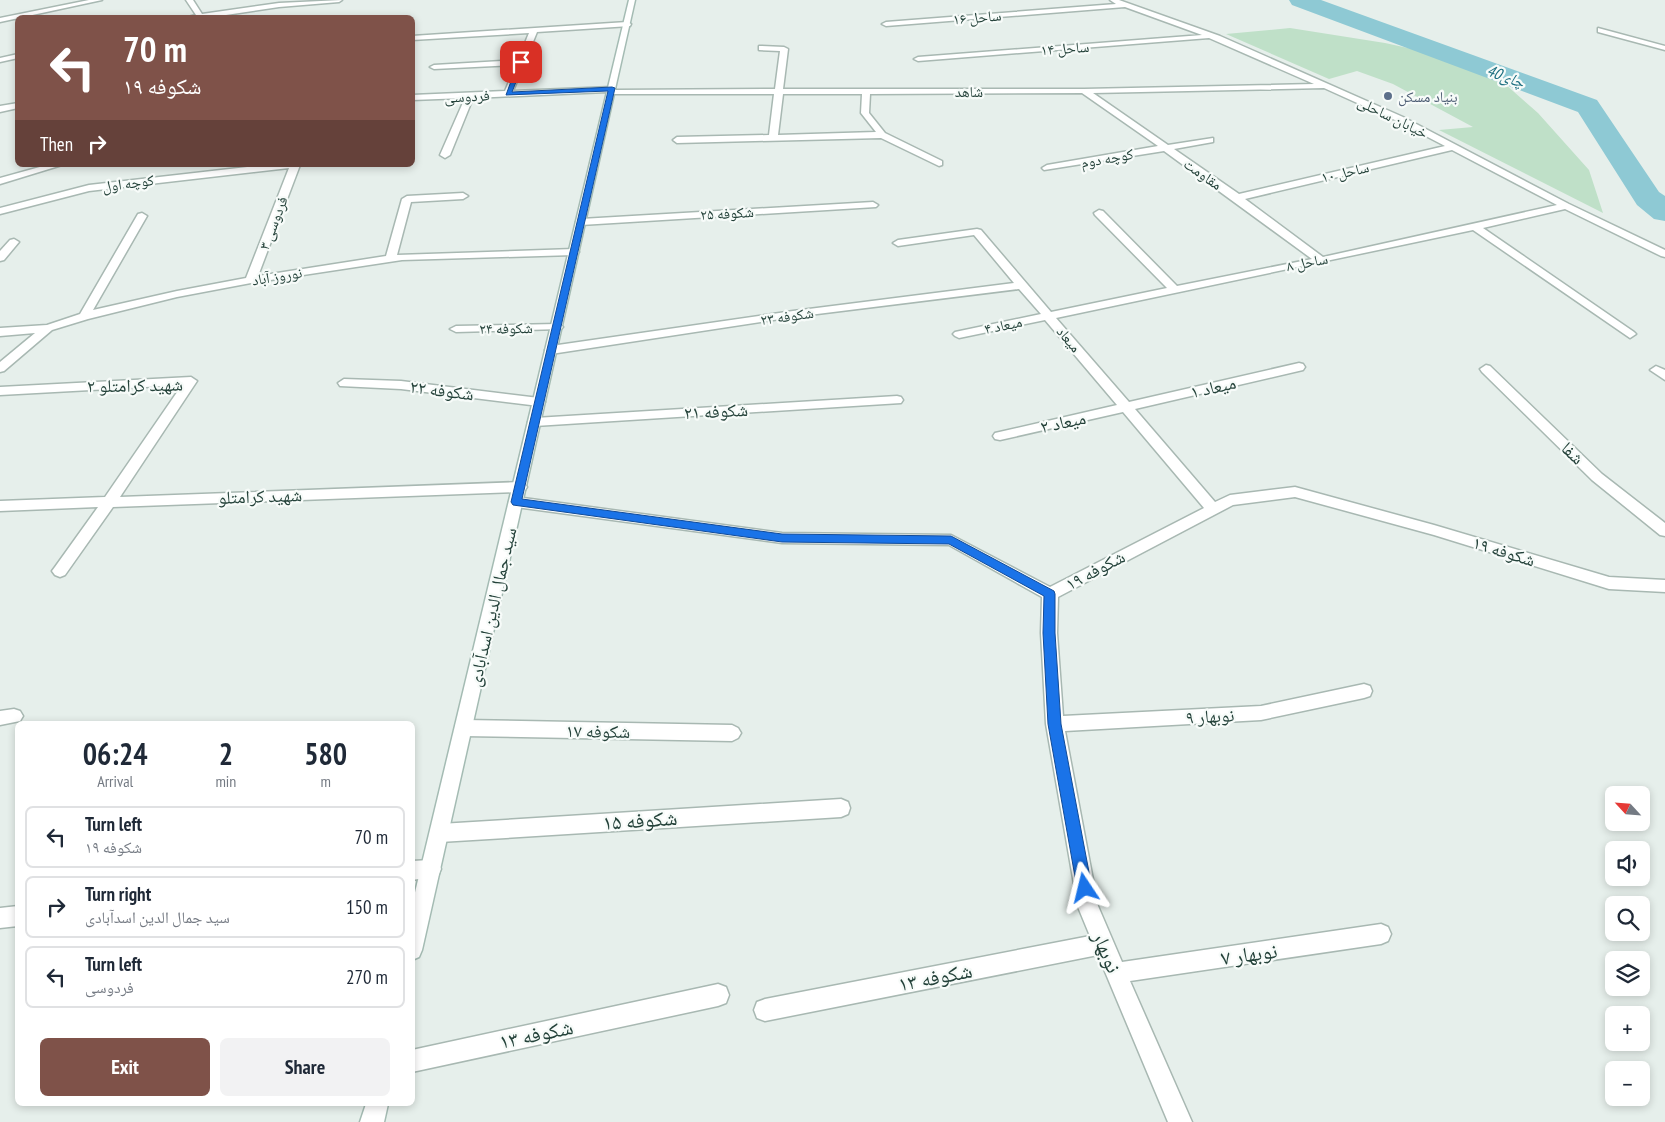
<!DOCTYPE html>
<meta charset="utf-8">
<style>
:root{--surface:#fff;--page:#f2f2f3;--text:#1f2937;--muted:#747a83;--line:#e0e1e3;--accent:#7f5249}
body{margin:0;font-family:"PT Sans Narrow","Noto Naskh Arabic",sans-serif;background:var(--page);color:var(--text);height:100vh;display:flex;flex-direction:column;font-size:19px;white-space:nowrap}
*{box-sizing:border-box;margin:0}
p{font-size:16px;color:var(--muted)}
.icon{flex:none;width:28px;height:28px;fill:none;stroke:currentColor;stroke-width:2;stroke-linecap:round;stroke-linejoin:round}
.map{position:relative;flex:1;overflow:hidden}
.details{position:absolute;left:15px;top:721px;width:400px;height:385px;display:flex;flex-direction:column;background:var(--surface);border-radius:8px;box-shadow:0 2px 8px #0003}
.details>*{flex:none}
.guide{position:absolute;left:15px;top:15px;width:400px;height:152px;border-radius:8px;box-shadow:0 2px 8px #0003;background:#7f5249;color:#fff;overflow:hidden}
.needle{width:32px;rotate:296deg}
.controls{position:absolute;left:1605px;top:786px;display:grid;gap:10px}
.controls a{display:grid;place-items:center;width:45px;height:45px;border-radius:8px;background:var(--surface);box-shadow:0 2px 8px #0003;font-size:25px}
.pin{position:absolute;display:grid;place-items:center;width:42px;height:42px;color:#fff;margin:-21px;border-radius:10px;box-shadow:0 2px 8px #0006}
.me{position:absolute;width:55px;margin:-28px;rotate:350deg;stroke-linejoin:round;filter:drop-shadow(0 0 4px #0008)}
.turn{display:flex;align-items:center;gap:18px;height:105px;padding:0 25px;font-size:22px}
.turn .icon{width:65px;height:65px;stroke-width:2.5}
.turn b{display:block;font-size:35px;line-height:42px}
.then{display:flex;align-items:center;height:48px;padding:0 25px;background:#0003;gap:10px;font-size:19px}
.eta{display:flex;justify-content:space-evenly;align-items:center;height:85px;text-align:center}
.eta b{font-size:30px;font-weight:600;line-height:35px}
.primary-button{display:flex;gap:10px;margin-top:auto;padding:10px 25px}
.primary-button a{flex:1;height:58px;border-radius:8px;background:var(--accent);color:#fff;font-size:20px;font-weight:600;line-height:58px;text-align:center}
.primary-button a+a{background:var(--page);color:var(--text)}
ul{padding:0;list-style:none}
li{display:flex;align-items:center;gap:15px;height:62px;margin:0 10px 8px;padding:0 15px;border:2px solid var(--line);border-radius:8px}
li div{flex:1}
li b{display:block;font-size:19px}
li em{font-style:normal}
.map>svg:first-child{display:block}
.green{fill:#bfe0c8}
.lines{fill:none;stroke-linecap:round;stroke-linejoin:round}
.river{fill:#8ec9d4;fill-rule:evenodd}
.minor-casing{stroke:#a8b8b2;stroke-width:3}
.secondary-casing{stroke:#a4bbb3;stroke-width:3}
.minor{fill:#fff;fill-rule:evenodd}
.secondary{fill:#fff;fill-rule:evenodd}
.route{fill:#1a73e8;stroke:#114b97}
.service-dot{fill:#5c6f8a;stroke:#f7fbf9;stroke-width:2}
.labels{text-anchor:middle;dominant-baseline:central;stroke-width:4.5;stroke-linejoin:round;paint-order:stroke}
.far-street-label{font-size:15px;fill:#24423a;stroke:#f7fbf9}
.far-service-label{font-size:15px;fill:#4e5e75;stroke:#f7fbf9;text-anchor:start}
.far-water-label{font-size:16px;font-style:italic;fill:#1c6f80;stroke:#f7fbf9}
.street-label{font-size:18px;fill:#24423a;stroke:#f7fbf9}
.near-street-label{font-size:21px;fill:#24423a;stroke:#f7fbf9}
</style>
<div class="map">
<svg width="1665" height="1122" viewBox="0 0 1665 1122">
<rect width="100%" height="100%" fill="#e6efeb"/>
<path class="green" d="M1290,28L1385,43L1440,55L1505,84L1538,113L1589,170L1603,213L1439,130L1473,127L1393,84L1357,71L1329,79L1226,34Z"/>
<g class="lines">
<path class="river" d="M1289,0H1321L1597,100L1659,192L1665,196V221L1654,219L1637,205L1578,112L1292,5Z"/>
<defs>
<g id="minor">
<path d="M89,0H102L0,22V18Z"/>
<path d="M186,0H193L202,14L279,3L342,0L339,2L279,7L206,18H184L196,15Z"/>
<path d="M1110,0H1119L1220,36L1403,117L1569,204L1665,250V257L1661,256L1565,209L1483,228L1634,332L1636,334L1630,338L1473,230L1056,318L1129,402L1299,363L1303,364L1305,367L1303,370L1135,409L1215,502L1230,495L1295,487L1434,525L1609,577L1665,580V592L1609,589L1434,535L1295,497L1233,505L1058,597L1057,633L1063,716L1261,706L1364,684L1370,686L1372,691L1370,696L1364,698L1261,720L1065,731L1098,906L1122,962L1381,924L1388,927L1391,934L1388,941L1381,944L1130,981L1192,1122H1168L1098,955L765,1021L757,1018L754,1010L757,1002L765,999L1090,936L1078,907L1046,724L1041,633L1042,597L949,545L782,543L516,507L511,506L509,502L511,498L516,497L782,533L951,535L1050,587L1204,508L1123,412L1000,440L995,439L993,436L995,433L1117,405L1045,320L959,338L955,336L953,334L955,332L1041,314L1019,289L793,317L551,354L545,350L551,346L793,311L1014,283L974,235L898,246L893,243L898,240L977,229L981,230L1051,312L1167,288L1095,215L1094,213L1099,210L1103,211L1177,286L1312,259L1164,151L1044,170L1042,168L1047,165L1158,146L1082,93L870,94L869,113L885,133L942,161V165L939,166L881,138L677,143L673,140L677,137L769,135L774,94H611L607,92L473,98L450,155L445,158L440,155L465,98L412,100V95L505,91L516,65L434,69L430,67L434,65L518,60L529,33L412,40V36L627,22L631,24L630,26L537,32L513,91L612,87L616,90L775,89L780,51L759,50V46H762L784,47L788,49L783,89H1084L1314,84L1209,38L918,61L914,59L918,57L1202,35L1125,7L886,26L882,24L886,22L1116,4ZM1324,88L1397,121L1445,146L1239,194L1174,149L1213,142V138L1168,145L1093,93ZM783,94H862L861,113L876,132L778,135ZM1452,150L1557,205L1323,257L1245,199Z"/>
<path d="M1598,28L1665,46V50L1598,32Z"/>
<path d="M18,54V58L0,62V58Z"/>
<path d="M18,103V108L0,112V106Z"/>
<path d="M47,165H62L0,184V178Z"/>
<path d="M265,165H300L258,276L386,256L402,199L407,196L463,193L468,196L463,199L411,202L397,255L574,249L579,252L574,255L402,260L251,283L177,297L88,319L52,330L4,371L0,372V362L35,333L0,336V328L47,325L80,314L138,214L142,213L147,216L93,310L177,291L246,278L289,168L89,191L0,214V208L89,185Z"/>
<path d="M873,202L878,205L876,207L581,225L576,222L581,219Z"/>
<path d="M14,239L19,242L4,260L0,261V251L10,240Z"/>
<path d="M557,324L561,325L563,327L561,329L456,332L450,329L456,326Z"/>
<path d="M1486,365L1490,366L1602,474L1665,523V536L1660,535L1592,480L1482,372L1480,369Z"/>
<path d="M1656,366L1665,370V380L1650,370Z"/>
<path d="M191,377L197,381L120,497L520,482L525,484L527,487L525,490L520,492L113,507L65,575L60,577L55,575L52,571L55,567L98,507L0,511V501L105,497L182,385L0,395V387Z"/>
<path d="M344,379L401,381L539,398L545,402L539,406L401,389L340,386L338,383Z"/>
<path d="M897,396L901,397L903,400L901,403L535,426L528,422L535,418Z"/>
<path d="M14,709L20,711L23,716L20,721L0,725V711Z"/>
<path d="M464,720L732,725L738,728L741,733L738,738L732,741L464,736L458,733L455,728L458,723Z"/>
<path d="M841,799L848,802L850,808L848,814L841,817L440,842L433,839L431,833L433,827L440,824Z"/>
<path d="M431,860L438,862L441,869L438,876L412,880V861Z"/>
<path d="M18,906V926L0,928V908Z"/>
<path d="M718,984L726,987L729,995L726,1003L718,1006L412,1072V1050Z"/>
</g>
<g id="secondary">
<path d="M629,0H635L422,950L419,957L412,960V905Z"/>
<path d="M366,1104H388L384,1122H360Z"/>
</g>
</defs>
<use href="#minor" class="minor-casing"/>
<use href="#secondary" class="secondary-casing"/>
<use href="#minor" class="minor"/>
<use href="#secondary" class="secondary"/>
</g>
<path class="route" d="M521,61L524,62L512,92L612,87L615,88L522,499L782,534L951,536L1054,591L1055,594V633L1061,724L1092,888L1090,894L1085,896L1079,894L1077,888L1048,724L1043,633L1044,596L949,544L782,542L513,505L511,502L608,91L506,95L518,62Z"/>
<circle class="service-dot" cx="1388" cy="96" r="5"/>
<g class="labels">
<g class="far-street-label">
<text transform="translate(977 17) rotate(-5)">ساحل ۱۶</text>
<text transform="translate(1065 48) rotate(-4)">ساحل ۱۴</text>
<text x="969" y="91">شاهد</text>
<text transform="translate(467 96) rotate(-3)">فردوسی</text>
<text transform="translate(1393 117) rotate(26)">خیابان ساحلی</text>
<text transform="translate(1107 158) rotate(-10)">کوچه دوم</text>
<text transform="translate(1345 172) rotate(-13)">ساحل ۱۰</text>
<text transform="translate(1203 174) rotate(35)">مقاومت</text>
<text transform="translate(128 183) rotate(-8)">کوچه اول</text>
<text transform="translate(727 213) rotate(-3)">شکوفه ۲۵</text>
<text transform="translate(273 223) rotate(-69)">فردوسی ۳</text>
<text transform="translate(1307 262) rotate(-11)">ساحل ۸</text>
<text transform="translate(277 276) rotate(-9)">نوروز آباد</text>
<text transform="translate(787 316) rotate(-8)">شکوفه ۲۳</text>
<text transform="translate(1003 325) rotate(-12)">میعاد ۴</text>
<text transform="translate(506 328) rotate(-1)">شکوفه ۲۴</text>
<text transform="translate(1069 339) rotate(50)">میعاد</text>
</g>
<g class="far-service-label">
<text x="1398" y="96">بنیاد مسکن</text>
</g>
<g class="far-water-label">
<text transform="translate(1506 76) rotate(20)">40چای</text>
</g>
<g class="street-label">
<text transform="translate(135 385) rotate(-1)">شهید کرامتلو ۲</text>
<text transform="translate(1213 387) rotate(-13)">میعاد ۱</text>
<text transform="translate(442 390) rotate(7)">شکوفه ۲۲</text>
<text transform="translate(716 411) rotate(-3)">شکوفه ۲۱</text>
<text transform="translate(1063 422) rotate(-12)">میعاد ۲</text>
<text transform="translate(1573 453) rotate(44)">شفا</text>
<text transform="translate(260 496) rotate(-2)">شهید کرامتلو</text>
<text transform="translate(1504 551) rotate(17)">شکوفه ۱۹</text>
<text transform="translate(1095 570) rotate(-28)">شکوفه ۱۹</text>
<text transform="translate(492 607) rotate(-77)">سید جمال الدین اسدآبادی</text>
<text transform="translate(1210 716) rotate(-3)">نوبهار ۹</text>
<text transform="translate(598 731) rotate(1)">شکوفه ۱۷</text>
</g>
<g class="near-street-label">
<text transform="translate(640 820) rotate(-4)">شکوفه ۱۵</text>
<text transform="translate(1107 952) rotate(67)">نوبهار</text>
<text transform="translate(1249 954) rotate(-8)">نوبهار ۷</text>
<text transform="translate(935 977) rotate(-11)">شکوفه ۱۳</text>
<text transform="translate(536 1034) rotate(-12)">شکوفه ۱۳</text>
</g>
</g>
</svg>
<div class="controls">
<a><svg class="needle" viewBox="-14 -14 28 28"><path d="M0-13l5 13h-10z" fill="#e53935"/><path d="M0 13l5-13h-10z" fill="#747a83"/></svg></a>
<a><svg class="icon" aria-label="sound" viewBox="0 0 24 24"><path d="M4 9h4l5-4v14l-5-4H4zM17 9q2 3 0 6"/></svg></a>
<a><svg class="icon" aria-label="search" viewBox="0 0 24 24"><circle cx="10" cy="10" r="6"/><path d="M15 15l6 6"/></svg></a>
<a><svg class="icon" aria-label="layers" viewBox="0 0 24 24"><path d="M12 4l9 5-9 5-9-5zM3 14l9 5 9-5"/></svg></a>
<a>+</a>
<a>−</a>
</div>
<div class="pin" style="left:521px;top:62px;background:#d93025"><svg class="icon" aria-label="arrive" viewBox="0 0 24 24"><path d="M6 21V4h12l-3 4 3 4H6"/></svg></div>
<svg class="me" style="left:1085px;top:888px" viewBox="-20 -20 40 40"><path d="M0-17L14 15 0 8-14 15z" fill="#1a73e8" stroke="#fff" stroke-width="4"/></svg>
<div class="guide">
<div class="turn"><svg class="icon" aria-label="left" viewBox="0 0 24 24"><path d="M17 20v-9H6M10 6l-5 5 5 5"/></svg><div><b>70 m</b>شکوفه ۱۹</div></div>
<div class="then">Then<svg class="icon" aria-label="right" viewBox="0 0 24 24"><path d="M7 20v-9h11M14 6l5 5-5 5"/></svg></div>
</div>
<section class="details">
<div class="eta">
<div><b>06:24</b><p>Arrival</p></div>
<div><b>2</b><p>min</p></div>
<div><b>580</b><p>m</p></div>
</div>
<ul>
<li><svg class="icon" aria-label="left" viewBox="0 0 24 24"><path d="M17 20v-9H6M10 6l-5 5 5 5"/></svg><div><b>Turn left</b><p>شکوفه ۱۹</p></div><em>70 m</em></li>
<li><svg class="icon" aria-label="right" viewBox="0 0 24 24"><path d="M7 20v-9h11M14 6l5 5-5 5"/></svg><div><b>Turn right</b><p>سید جمال الدین اسدآبادی</p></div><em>150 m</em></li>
<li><svg class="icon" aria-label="left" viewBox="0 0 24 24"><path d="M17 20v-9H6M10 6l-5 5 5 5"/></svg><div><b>Turn left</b><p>فردوسی</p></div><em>270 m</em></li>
</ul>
<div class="primary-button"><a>Exit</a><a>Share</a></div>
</section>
</div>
